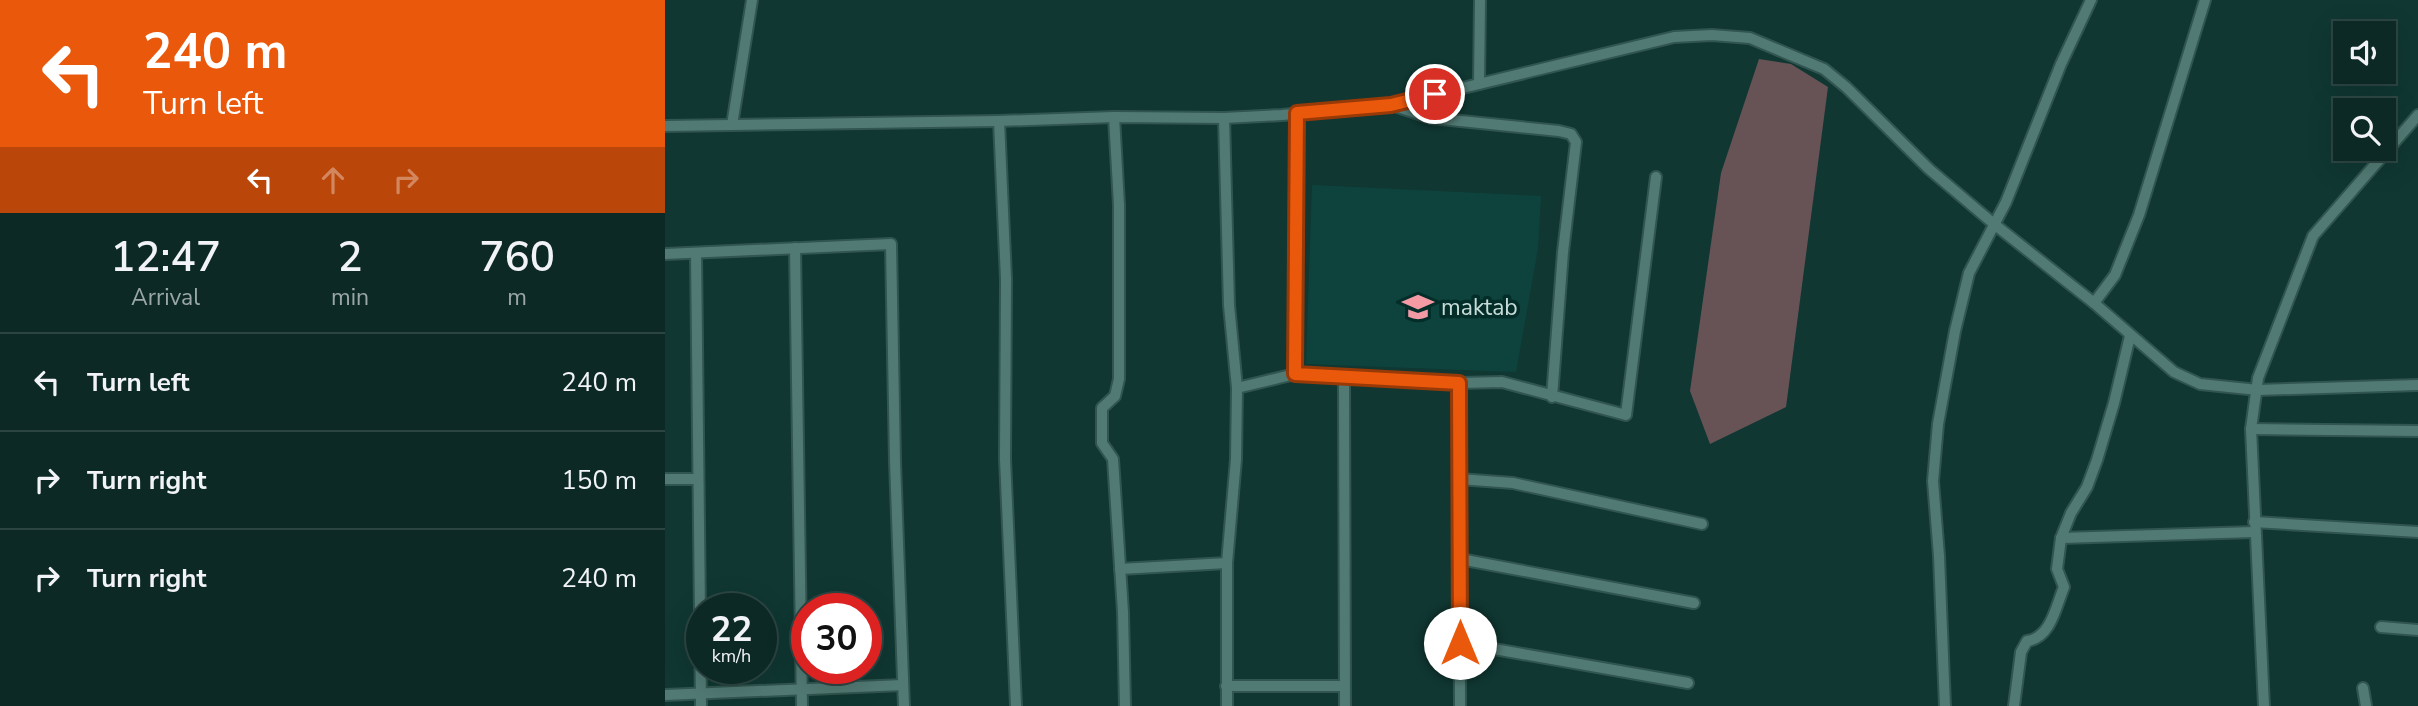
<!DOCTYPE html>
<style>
:root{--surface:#0c2926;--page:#15312e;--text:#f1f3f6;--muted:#9aa6a7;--line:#2c4543}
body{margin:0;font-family:"Nunito Sans",sans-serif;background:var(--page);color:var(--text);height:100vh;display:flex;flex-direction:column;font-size:26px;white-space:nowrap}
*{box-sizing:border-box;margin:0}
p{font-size:23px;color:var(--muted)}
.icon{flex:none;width:38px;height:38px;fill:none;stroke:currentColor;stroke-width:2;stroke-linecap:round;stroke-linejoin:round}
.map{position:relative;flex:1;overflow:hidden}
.panel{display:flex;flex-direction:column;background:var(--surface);width:665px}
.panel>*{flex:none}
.banner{background:#ea580c;color:#fff;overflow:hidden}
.fabs{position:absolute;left:1668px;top:21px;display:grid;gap:14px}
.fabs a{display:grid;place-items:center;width:63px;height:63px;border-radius:0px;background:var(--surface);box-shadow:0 7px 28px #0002,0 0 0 2px var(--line);font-size:35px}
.speed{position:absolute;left:21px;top:593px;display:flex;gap:14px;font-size:35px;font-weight:700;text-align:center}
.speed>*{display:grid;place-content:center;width:91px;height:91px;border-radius:50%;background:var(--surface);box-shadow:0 7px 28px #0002,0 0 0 2px var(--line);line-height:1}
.speed small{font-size:18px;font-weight:400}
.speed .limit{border:10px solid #d22;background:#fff;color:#111}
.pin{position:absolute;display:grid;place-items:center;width:60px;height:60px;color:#fff;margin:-30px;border:4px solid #fff;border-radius:50%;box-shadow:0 2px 7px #0007}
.me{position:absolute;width:77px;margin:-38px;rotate:0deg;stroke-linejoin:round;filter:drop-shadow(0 0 5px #0008)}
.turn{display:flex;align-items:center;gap:24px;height:147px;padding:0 28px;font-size:32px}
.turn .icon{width:91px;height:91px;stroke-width:2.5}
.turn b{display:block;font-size:49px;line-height:60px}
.lanes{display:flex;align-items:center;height:66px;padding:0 28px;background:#0003;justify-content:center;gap:35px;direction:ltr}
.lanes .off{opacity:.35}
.eta{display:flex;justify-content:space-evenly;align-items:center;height:119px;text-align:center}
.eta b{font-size:42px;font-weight:600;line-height:49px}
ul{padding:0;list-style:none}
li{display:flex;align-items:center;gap:21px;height:98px;padding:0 28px;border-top:2px solid var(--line)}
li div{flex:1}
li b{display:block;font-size:26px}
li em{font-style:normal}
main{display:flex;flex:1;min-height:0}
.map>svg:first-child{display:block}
.built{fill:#0e433d}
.green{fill:#675355}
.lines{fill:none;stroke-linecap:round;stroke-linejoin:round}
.minor-casing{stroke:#315550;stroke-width:14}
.minor{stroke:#527a74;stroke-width:10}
.route-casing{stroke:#983908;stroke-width:18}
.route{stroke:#ea580c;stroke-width:12}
.labels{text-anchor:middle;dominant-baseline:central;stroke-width:7;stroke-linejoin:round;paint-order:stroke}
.poi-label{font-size:23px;fill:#c7dcd8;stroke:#032d28;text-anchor:start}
</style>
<main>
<section class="panel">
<div class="banner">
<div class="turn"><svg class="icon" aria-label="left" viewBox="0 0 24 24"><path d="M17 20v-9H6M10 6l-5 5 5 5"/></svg><div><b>240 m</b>Turn left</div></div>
<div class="lanes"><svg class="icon" aria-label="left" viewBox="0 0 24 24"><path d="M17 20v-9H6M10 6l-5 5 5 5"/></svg><svg class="icon off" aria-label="ahead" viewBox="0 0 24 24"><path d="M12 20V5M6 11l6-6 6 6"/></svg><svg class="icon off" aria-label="right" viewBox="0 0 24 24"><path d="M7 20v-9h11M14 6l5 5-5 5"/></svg></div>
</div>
<div class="eta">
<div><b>12:47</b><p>Arrival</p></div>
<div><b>2</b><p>min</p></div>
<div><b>760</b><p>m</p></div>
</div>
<ul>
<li><svg class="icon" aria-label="left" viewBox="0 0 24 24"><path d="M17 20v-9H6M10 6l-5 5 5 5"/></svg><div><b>Turn left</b></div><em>240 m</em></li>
<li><svg class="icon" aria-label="right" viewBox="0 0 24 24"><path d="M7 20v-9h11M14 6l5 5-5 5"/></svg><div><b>Turn right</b></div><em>150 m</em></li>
<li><svg class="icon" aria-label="right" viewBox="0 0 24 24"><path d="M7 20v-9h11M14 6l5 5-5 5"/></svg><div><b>Turn right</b></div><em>240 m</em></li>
</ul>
</section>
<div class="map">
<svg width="1753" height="706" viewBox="0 0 1753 706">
<rect width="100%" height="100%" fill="#103732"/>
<path class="built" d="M647,185L876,196L873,249L851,372L641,364Z"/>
<path class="green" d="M1094,59L1126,64L1163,87L1121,407L1045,444L1025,391L1056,173Z"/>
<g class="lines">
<defs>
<g id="minor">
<path d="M814,84L815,0"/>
<path d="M727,105L766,118L894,131L906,134L911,142L898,252L887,397"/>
<path d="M449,117L454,205V379L450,396L437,408V443L448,459L458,612L460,706"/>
<path d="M559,118L564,305L572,388L571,459L562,563V706"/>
<path d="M334,121L341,279L340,459L351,706"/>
<path d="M67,125L87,0"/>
<path d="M0,126L334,121L449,117L559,118L617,115L727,105L1009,37L1047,35L1085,38L1159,69L1181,87L1264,169L1329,224L1429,303L1509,372L1535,384L1593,390L1753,385"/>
<path d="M130,248L137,706"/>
<path d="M31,253L36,706"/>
<path d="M0,254L226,244L230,462L239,706"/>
<path d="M1429,303L1450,275L1474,215L1540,0"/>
<path d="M630,374L632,113"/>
<path d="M679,377L680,706"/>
<path d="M794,383L795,706"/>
<path d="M572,388L630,374L794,383L837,382L961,415L991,177"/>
<path d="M1586,429L1753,431"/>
<path d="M0,479H33"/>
<path d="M794,479L848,483L1037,524"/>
<path d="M1589,522L1753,532"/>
<path d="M1396,538L1589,532"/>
<path d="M795,559L1029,603"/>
<path d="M455,569L562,563"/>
<path d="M1716,627L1753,630"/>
<path d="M795,643L1023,683"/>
<path d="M561,686H678"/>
<path d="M1698,688L1701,706"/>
<path d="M0,695L238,685"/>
<path d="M1280,706L1274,556L1268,481L1273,424L1290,331L1304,273L1341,202L1396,64L1426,0"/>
<path d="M1349,706L1356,652L1362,641C1386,638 1391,606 1399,587L1392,569L1396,538L1406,513L1422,487L1432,460L1449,403L1465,336"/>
<path d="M1599,706L1586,429L1593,378L1648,236L1753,115"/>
</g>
</defs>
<use href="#minor" class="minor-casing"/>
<use href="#minor" class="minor"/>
</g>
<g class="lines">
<defs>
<path id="route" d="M770,94L726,105L632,113L630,374L794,383L795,643"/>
</defs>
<use href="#route" class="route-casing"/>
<use href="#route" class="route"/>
</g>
<defs>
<symbol id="school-bare" viewBox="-9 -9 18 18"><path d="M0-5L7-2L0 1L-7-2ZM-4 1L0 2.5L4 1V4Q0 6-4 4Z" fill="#f49aa5" stroke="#032d28" stroke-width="2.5" paint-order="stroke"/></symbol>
</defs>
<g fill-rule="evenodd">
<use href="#school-bare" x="731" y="285" width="44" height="44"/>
</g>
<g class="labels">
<g class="poi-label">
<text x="776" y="307">maktab</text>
</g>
</g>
</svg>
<div class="fabs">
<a><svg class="icon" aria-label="sound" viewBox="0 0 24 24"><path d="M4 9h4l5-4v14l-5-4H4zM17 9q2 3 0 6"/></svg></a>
<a><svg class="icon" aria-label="search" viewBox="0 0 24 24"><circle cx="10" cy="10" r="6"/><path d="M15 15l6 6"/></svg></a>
</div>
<div class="speed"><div>22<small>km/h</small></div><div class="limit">30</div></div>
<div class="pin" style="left:770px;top:94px;background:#d93025"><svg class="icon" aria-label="arrive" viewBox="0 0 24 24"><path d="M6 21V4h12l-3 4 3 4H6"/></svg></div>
<svg class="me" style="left:795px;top:643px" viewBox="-20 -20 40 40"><circle r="19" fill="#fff"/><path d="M0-13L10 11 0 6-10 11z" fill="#ea580c"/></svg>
</div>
</main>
